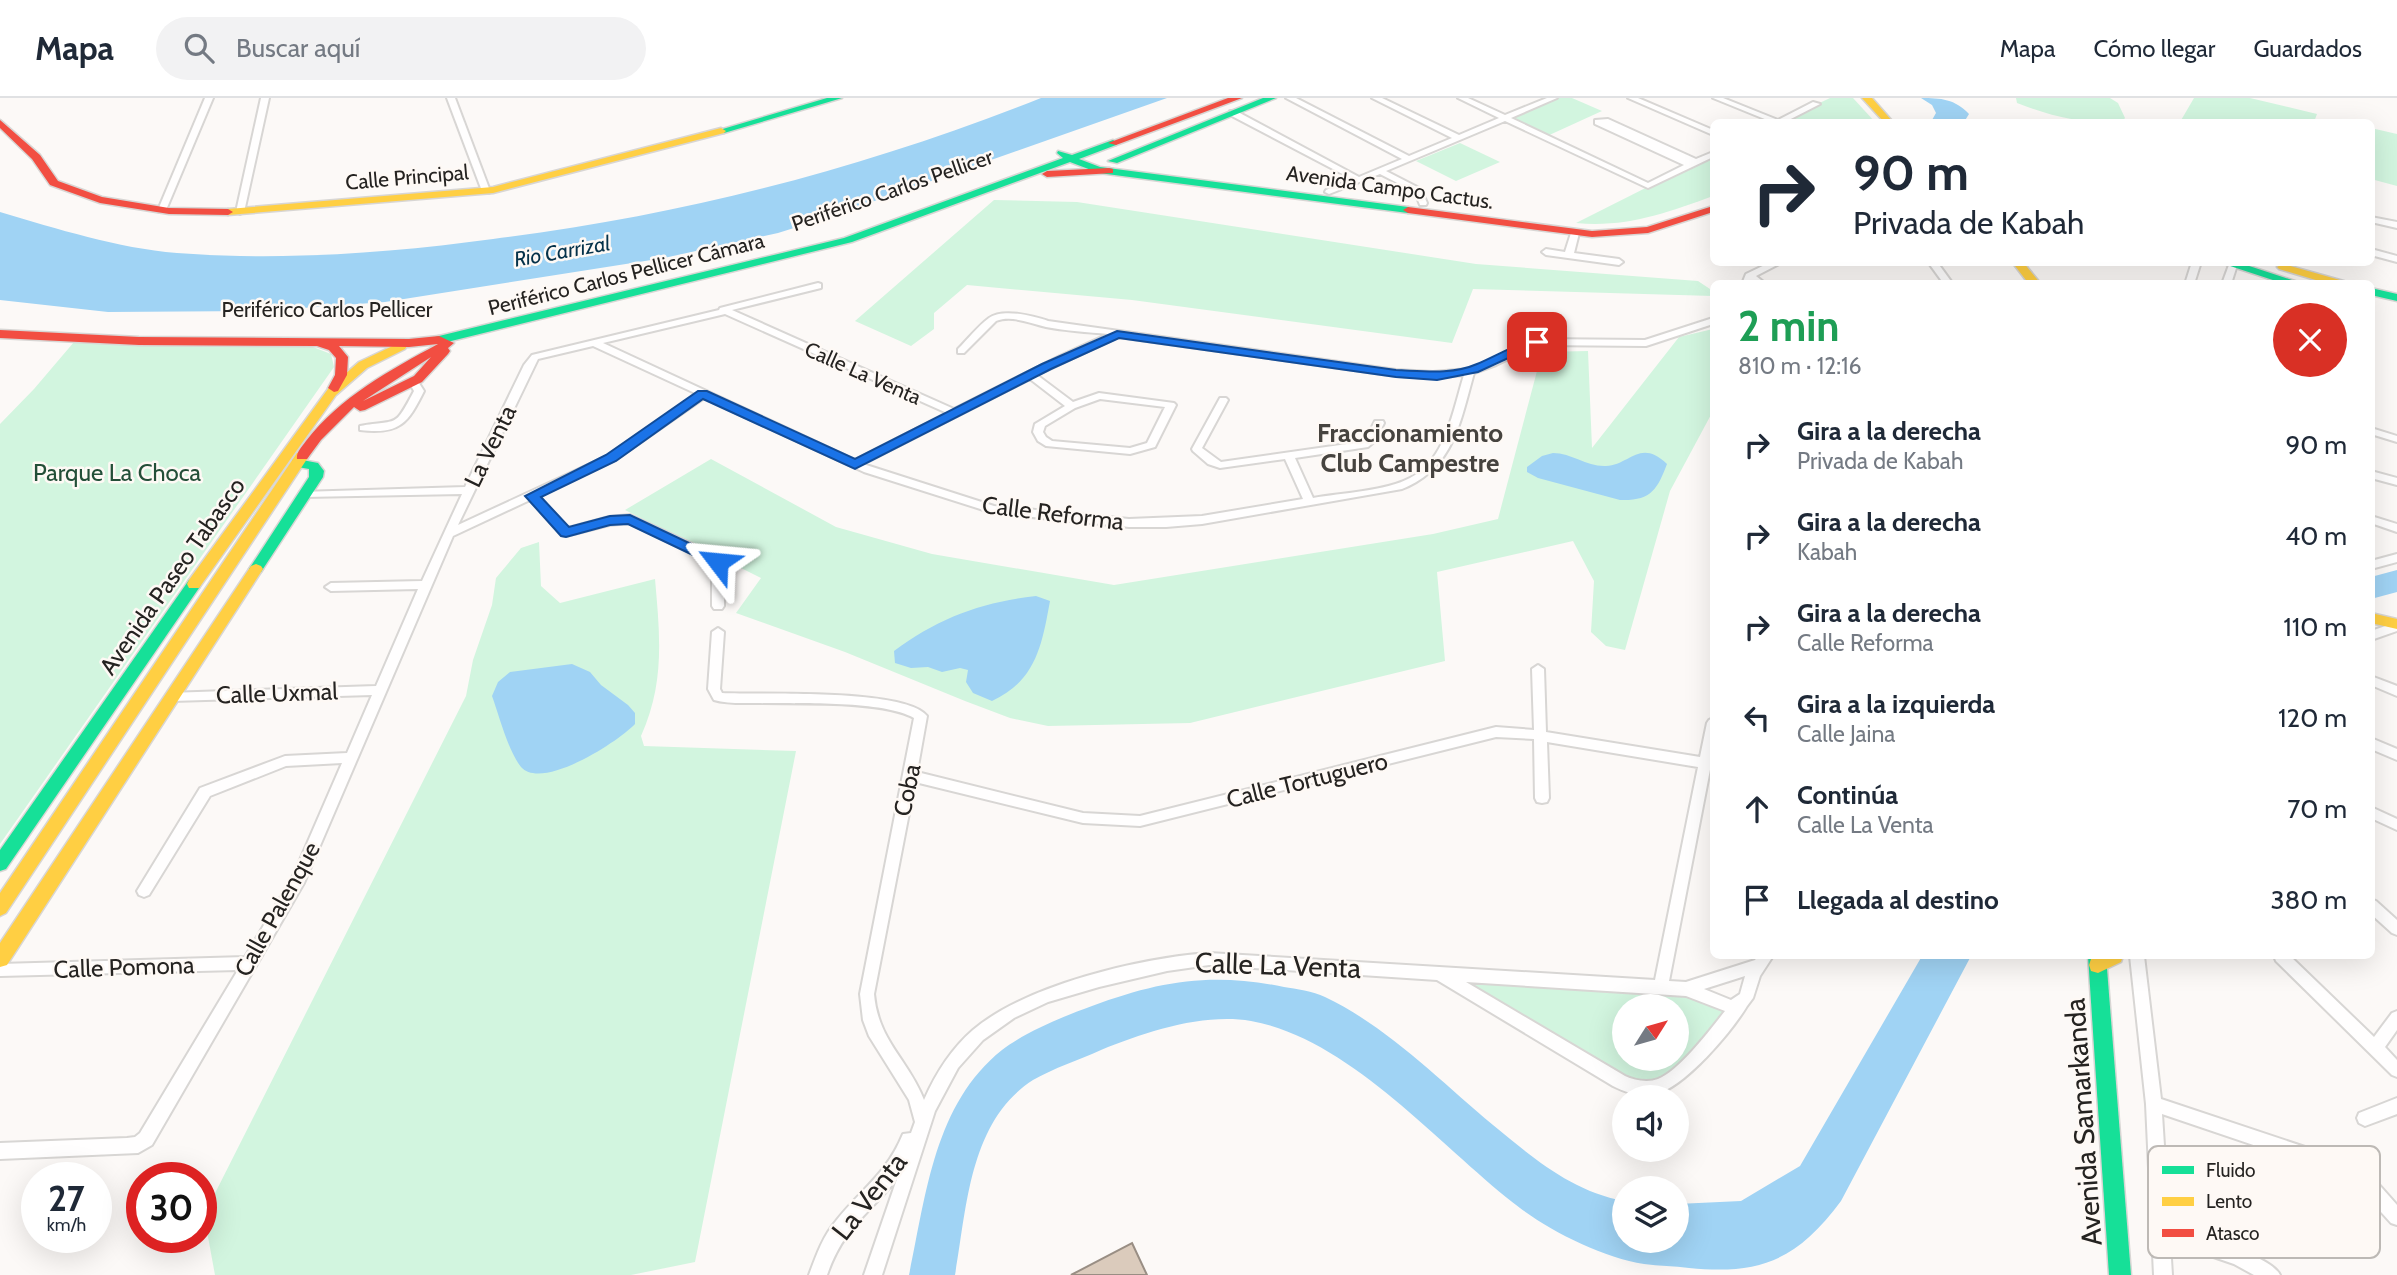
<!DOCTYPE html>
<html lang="es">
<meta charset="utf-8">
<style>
:root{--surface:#fff;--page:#f2f2f3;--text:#1f2937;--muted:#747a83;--line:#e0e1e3}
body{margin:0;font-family:Cabin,sans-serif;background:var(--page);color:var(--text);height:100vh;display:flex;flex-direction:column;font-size:26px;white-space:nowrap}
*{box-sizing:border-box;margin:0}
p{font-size:23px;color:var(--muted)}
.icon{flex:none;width:38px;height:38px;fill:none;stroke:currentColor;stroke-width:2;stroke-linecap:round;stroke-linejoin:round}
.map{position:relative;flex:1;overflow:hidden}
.drawer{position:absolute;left:1710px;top:182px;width:665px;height:679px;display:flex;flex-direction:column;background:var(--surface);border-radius:10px;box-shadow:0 7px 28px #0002}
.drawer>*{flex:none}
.banner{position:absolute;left:1710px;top:21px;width:665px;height:147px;border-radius:10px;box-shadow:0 7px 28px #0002;background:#fff;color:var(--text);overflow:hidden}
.needle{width:46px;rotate:53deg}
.fabs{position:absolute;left:1612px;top:896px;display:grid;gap:14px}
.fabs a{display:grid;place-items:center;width:77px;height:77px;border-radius:50%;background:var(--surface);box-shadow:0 7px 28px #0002;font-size:35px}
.speed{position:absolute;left:21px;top:1064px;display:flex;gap:14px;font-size:35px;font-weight:700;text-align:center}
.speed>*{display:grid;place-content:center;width:91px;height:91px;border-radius:50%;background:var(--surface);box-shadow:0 7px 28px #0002;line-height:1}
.speed small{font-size:18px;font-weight:400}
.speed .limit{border:10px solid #d22;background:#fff;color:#111}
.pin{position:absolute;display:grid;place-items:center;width:60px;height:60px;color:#fff;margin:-30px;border-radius:14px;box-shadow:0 4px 10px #0006}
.me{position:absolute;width:77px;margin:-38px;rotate:299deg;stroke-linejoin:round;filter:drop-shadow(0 0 5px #0008)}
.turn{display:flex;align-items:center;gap:24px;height:147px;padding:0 28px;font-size:32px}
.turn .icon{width:91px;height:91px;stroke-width:2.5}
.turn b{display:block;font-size:49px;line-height:60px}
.round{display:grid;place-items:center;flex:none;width:74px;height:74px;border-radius:37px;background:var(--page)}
.head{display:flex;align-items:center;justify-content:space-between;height:119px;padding:0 28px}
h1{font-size:42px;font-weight:800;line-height:52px;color:#1e9e55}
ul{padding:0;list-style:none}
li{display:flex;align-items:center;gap:21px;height:91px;padding:0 28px}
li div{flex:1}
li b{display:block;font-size:26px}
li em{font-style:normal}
header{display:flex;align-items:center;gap:42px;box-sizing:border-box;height:98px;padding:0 35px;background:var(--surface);border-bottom:2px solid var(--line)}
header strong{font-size:33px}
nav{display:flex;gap:38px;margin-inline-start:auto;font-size:24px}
.search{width:490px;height:63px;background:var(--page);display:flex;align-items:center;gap:18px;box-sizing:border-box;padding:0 24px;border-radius:38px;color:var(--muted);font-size:26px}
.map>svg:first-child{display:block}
.green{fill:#d2f5df;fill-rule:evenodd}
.water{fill:#a0d3f4}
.building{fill:#dbcbbc;stroke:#998e84;stroke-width:2}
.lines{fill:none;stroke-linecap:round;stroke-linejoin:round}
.street-casing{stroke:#d8d6d4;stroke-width:4}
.fast-casing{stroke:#d8d6d4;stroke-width:3}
.slow-casing{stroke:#d8d6d4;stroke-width:3}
.jam-casing{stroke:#d8d6d4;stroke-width:3}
.street{fill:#fffefe;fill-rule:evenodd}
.fast{fill:#16e098;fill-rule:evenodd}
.slow{fill:#ffcf43;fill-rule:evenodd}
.jam{fill:#f24e42;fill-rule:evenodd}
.route{fill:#1a73e8;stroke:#114b97;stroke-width:2}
.labels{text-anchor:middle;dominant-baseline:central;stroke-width:5;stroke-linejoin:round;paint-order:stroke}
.far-street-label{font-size:21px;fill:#252321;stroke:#fef9f5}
.far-water-label{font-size:21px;font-style:italic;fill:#05324a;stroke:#fef9f5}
.street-label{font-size:24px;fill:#252321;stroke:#fef9f5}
.park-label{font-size:24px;fill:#234f38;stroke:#fef9f5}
.neighbourhood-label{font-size:26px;font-weight:bold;fill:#46433f;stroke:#fef9f5}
.near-street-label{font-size:28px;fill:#252321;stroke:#fef9f5}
.key{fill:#fef9f5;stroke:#bdb9b5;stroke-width:2}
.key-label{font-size:19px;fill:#252321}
</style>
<header>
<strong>Mapa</strong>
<div class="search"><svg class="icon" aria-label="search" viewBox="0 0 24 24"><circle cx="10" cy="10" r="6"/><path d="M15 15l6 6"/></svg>Buscar aquí</div>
<nav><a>Mapa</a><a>Cómo llegar</a><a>Guardados</a></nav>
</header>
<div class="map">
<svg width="2397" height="1177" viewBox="0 0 2397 1177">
<rect width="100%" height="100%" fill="#fcf9f7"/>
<g class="green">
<path d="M1553,0H1572L1602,13L1545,39L1506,20Z"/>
<path d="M1830,0H1853L1875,24H1780Z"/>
<path d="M2016,0H2110L2118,5L2125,20L2122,24C2081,25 2055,20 2017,5Z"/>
<path d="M2194,0H2250L2317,16L2314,24H2180Z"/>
<path d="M2371,30L2397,36V88L2371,81Z"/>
<path d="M1460,45L1500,64L1456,83L1416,63Z"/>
<path d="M1713,56V98C1667,115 1625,130 1576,125Z"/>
<path d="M994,102L1077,104L1476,166L1698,183L1713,193V198L1473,191L1452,245L1132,202L967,187L934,215V231L911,248L855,223Z"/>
<path d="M1713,231V313L1670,393L1625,552L1606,548L1591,534L1594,483L1573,443L1437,474L1445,563L1190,625L1048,628L1010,620L965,603L845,554L736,515L761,480L625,412L711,361L836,429L932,456L1114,487L1433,436L1498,421L1542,254L1588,253L1592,350L1679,239Z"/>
<path d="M74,244L313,249L331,256L334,269L0,746V326L34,291Z"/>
<path d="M539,444L541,488L560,505L655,481C660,538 665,585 641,638L644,648L796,653L695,1164L631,1177H215L204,1117L466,598L473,562L492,507L496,480L521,450Z"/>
<path d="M1438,875L1686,891L1721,907L1729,918L1676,976L1633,989ZM1624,908H1676V961H1624Z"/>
</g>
<g class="water">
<path d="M1041,0H1167L829,119L778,135L664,160L385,204L263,213L108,214L0,202V114C58,131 117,150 177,155C282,163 389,155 493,141C684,117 862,71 1041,0Z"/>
<path d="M1921,0C1941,0 1955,1 1969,16L1964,24H1912L1932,22L1936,15L1932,7Z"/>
<path d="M1553,355C1572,355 1587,369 1606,368C1630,367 1640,340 1667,366C1657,392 1651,403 1620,402L1538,380L1527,374V369L1542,358Z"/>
<path d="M2397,472V494L2371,501V479Z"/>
<path d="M1036,498L1050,503C1042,547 1036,583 992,603L973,595L966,584L968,572L960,570L942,574L928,569L911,570L895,565L894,553C938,520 982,504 1036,498Z"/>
<path d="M572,566L590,574L601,587L628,607L635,615V626C618,644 542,693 521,669C508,653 499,617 492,598L498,584L510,574Z"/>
<path d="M1922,858H1971L1841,1103C1797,1162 1761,1177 1689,1170C1674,1168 1659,1168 1644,1166C1604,1160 1552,1134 1520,1110C1441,1050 1351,941 1251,923C1202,915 1146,934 1101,952C1079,962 1054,970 1033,982C969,1023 967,1110 955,1177H909C926,1098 934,1006 1002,952C1025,934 1064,918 1092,908C1159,883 1212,874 1284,889C1296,891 1313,893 1325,899C1388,929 1440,983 1493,1027C1533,1060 1571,1093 1624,1103V1143H1676L1677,1106L1741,1103L1800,1068Z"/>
</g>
<path class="building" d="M1132,1145L1147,1177H1071Z"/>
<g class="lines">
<defs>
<g id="street">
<path d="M205,0H213L166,112L159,114L158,112Z"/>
<path d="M261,0H269L244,114L240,116L236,114Z"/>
<path d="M447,0H455L490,93L489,95L482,93Z"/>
<path d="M1286,0H1296L1409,58L1452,40L1372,0H1382L1459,37L1499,20L1458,0H1468L1505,17L1547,0H1557L1511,20L1648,85L1684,67L1595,26V22L1608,21L1696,61L1713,54V59L1648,90L1505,23L1386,73L1421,91L1427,105L1426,107H1420L1415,94L1380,76L1329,96L1325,94L1326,92L1352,81L1230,17V13H1236L1359,79L1402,61Z"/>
<path d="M1628,0H1638L1713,32V37Z"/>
<path d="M1713,0H1723L1778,22L1813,4L1820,6L1785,24H1772Z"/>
<path d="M2371,119L2397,124V130L2371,124Z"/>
<path d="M1575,132L1579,135L1574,155L1619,161L1623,164L1619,167L1546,157L1542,154L1546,151L1565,154L1571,135Z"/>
<path d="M2371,151L2397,158V164L2371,157Z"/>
<path d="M1771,164H1783L1756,178L1766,186L1752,184L1751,186H1742L1746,176Z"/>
<path d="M1928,164H1937L1953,186H1944Z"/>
<path d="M2192,164H2201L2194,186H2185Z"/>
<path d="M2233,164L2237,167L2231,186H2222L2229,167Z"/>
<path d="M818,185L821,186V190L732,212L954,311L1060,258L1108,236C1088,234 1066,233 1046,229C1030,225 1012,217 996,223L964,255H958V251C968,241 978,228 989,220C1003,210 1034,218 1048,223L1396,272L1433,274L1468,271L1490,263L1522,246L1537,241L1645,242L1713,220V226L1646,248L1537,247L1496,267L1474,275C1460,324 1454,370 1402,391L1202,426L1166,429H1129L993,415L864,374L704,300L615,362L538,398L568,430L609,419L630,417L718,458L724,464V508L722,511H714L712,508V465L629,425L609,427L566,438L562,437L530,402L453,438L304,785L152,1047L138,1055L0,1061V1045L127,1040L135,1039L140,1035L238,872L0,878V866L245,859L293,778L342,665L286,668L210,698L149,797L144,799L139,797L137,793L200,690L285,658L347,655L372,597L172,603L166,598L168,595L376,588L418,491L331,493L325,489L331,485L422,483L462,396L304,399L300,398L299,396L300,394L465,389L524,267L532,257L719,212L720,210ZM725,216L947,315L855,362L603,245ZM1118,239L1396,278L1433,280L1464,277C1453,312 1446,362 1410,380C1386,393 1341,395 1313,400L1295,360L1368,349L1375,343L1384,325L1383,323H1375L1367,339L1361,344L1221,364L1202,350L1228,302L1226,300H1220L1192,351L1193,353L1208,366L1220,370L1285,361L1303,401L1202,418L1129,421L994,408L863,366L1030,281L1065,308L1035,326L1033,334L1038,343L1046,348L1130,356L1155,349L1176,307L1174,305L1099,295L1073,304L1037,277ZM593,248L697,296L607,358L458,427L538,261ZM1100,301L1165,309L1147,345L1130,350L1052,343L1046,339L1043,334L1045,328L1075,310Z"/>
<path d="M414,281L417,282L424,293C408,325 400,337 360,332V328C399,321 394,331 414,293L409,284Z"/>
<path d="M2371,330L2397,338V344L2371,336Z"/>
<path d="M2371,373L2397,380V387L2371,380Z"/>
<path d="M2371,418L2397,426V434L2371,425Z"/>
<path d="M2397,456V464L2371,471V463Z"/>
<path d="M2397,524V533L2371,542V533Z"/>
<path d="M718,530L724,534L720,591L722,595C761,597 905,590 927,618L917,674L1083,715L1140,718L1496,629L1534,632L1532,571L1538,567L1544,571L1546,634L1700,659L1707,625L1709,622L1713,620V656L1669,883L1686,884L1755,862L1758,858H1773L1760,878L1753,900L1747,908C1732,933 1685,989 1656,996C1642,1000 1627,995 1613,988L1437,882L1209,867L1167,873L1099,889L1048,904L1014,920L983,942L958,970L935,1013L882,1177H864L897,1081C868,1117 843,1130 827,1177H809C816,1158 823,1138 836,1123C862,1090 886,1077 903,1036L911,1035L915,1024L909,1002L869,938L863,922L860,896L914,620C882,602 796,606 757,605C743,605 727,606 714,602L708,591L712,534ZM1496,639L1534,641L1535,700L1537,704L1542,705L1547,704L1549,700L1547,644L1698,669L1655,882L1209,855C1140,860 1026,887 973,932C951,951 936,975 924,1002C908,961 878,943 874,896L915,684L1083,725L1140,728ZM1745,878L1740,896L1731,902L1704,891ZM1466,884L1686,898L1725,913C1710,932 1679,973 1658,981C1647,985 1634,982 1625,978Z"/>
<path d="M2371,578L2397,588V598L2371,587Z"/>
<path d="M2371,640L2397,651V662L2371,651Z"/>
<path d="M2371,709L2397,721V732L2371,720Z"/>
<path d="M2371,801L2376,803L2397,822V837L2392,835L2371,816Z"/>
<path d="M2130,858H2144L2161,1001L2347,1063L2374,1081L2397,1107V1127L2391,1125L2362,1093L2336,1075L2162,1016L2169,1127C2191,1135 2271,1157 2280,1177H2254L2234,1166L2170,1144L2172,1177H2154L2146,1006Z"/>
<path d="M2274,858H2290L2374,939L2392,915L2397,913V932L2385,949L2397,962V979L2392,977L2276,863Z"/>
<path d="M2397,1000V1016L2365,1028L2359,1025L2357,1020L2359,1015Z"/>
</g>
<g id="fast">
<path d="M827,0H842L724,35L716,33Z"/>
<path d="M1263,0H1276L1117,65L1108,63Z"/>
<path d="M1113,42L1118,45L1116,47L1079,61L1100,69L1408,109L1413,112L1408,115L1099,75L1070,64L852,144L439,246L433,242L435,239L844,140L1063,60L1057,55L1058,53L1072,57Z"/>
<path d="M2218,164H2237L2304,186H2285Z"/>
<path d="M2371,190L2397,196V203L2371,197Z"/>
<path d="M297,361L318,365L324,373L323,379L261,474H251L249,471L251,468L309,379V371L292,368V362Z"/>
<path d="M194,481L201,486L199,490L6,771L0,773V752L189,482Z"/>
<path d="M2088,858H2106L2131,1177H2109Z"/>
</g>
<g id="slow">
<path d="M1862,0H1872L1893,24H1884Z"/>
<path d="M721,30L726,33L724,35L493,95L228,117L223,114L228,111L493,89Z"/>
<path d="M2012,164H2023L2041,186H2029Z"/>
<path d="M2283,166L2347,184L2348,186H2329L2279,171L2277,169Z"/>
<path d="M401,244L407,248L405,251L367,270L336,297L199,490H189L187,486L189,482L328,291L359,264Z"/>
<path d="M302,354L309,358L6,815L0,818V795L297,355Z"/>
<path d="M256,466L261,468L263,471L261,474L7,867L0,869V845L251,468Z"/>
<path d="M2371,515L2397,521V531L2371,525Z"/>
<path d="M2098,858H2123L2121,864L2098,875L2091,873L2089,867L2091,861Z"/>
</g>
<g id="jam">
<path d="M1228,0H1242L1116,47L1108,45Z"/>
<path d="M0,22L40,57L58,83L102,99L169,110L228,111L233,114L228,117L169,116L100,105L50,87L32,61L0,30Z"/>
<path d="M1109,70L1113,71V75L1047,79L1042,76L1047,73Z"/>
<path d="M1713,108V114L1648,135L1592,139L1408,115L1403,112L1408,109L1592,133L1647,129Z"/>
<path d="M0,232L139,239L409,241L439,238L454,245L448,250L450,253L448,256L422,284L365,312L360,313L354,309L321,342L307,361H297C296,354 302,349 306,343C340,299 390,272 438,246L409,249L339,248L348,259L347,277L338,293L334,294L328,290L335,277L336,260L329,252L317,248L139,247L0,240ZM431,259L414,278L363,303Z"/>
</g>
</defs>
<use href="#street" class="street-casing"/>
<use href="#fast" class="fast-casing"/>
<use href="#slow" class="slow-casing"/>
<use href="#jam" class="jam-casing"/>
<use href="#street" class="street"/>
<use href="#fast" class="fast"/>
<use href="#slow" class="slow"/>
<use href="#jam" class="jam"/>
</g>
<path class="route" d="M1117,233L1396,272C1423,273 1452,277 1477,266C1498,257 1515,246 1537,241L1543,244L1478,274L1437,282L1396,279L1119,240L1051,271L855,371L703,301L616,363L541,399L569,429L610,418L630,417L723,461L725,464L718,469L628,426L610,427L566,439L561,438L525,398L606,357L698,293H707L855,361L1042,266Z"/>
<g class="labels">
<g class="far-street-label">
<text transform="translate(407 79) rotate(-5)">Calle Principal</text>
<text transform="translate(1390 89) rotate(8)">Avenida Campo Cactus.</text>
<text transform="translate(892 92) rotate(-19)">Periférico Carlos Pellicer</text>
<text transform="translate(626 176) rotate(-14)">Periférico Carlos Pellicer Cámara</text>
<text x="327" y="211">Periférico Carlos Pellicer</text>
<text transform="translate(863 275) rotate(24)">Calle La Venta</text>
</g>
<g class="far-water-label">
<text transform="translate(562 153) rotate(-10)">Rio Carrizal</text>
</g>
<g class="street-label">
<text transform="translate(490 348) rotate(-64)">La Venta</text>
<text transform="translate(1053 415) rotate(7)">Calle Reforma</text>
<text transform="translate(172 478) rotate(-55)">Avenida Paseo Tabasco</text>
<text transform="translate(277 595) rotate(-2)">Calle Uxmal</text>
<text transform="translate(1307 682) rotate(-14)">Calle Tortuguero</text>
<text transform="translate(907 692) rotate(-78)">Coba</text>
<text transform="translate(277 811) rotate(-61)">Calle Palenque</text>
<text transform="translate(124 869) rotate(-2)">Calle Pomona</text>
</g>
<g class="park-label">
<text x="117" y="374">Parque La Choca</text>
</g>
<g class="neighbourhood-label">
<text x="1410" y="335">Fraccionamiento<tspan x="1410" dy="30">Club Campestre</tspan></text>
</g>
<g class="near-street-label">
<text transform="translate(1278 867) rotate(2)">Calle La Venta</text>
<text transform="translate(2083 1024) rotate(-94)">Avenida Samarkanda</text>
<text transform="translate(869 1098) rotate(-52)">La Venta</text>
</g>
</g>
<rect x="2148" y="1048" width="232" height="112" rx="10" class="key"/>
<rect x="2162" y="1068" width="32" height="8" fill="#16e098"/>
<rect x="2162" y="1099" width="32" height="9" fill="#ffcf43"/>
<rect x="2162" y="1131" width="32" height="8" fill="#f24e42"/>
<g class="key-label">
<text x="2206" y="1079">Fluido</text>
<text x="2206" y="1110">Lento</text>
<text x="2206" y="1142">Atasco</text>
</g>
</svg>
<div class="fabs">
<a><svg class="needle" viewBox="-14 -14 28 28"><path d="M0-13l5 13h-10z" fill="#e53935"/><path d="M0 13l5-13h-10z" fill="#747a83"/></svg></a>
<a><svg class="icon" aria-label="sound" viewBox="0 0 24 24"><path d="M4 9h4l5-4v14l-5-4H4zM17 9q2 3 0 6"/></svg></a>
<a><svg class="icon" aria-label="layers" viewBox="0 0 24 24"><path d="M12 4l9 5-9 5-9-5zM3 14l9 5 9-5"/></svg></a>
</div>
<div class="speed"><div>27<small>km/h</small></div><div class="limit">30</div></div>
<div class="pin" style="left:1537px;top:244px;background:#d93025"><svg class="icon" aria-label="arrive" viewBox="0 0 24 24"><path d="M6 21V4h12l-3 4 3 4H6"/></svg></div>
<svg class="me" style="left:718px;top:464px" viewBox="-20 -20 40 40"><path d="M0-17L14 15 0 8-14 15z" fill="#1a73e8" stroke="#fff" stroke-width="4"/></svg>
<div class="banner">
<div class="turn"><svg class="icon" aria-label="right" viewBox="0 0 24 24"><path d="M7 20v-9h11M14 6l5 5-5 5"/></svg><div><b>90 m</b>Privada de Kabah</div></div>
</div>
<section class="drawer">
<div class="head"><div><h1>2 min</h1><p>810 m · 12:16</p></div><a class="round" style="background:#d93025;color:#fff"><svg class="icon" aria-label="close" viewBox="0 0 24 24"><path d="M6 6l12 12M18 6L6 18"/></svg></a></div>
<ul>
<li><svg class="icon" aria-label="right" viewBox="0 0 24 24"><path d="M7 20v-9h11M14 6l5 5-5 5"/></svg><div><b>Gira a la derecha</b><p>Privada de Kabah</p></div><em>90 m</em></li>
<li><svg class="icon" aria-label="right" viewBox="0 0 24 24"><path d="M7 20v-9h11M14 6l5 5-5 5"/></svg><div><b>Gira a la derecha</b><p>Kabah</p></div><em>40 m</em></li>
<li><svg class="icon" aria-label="right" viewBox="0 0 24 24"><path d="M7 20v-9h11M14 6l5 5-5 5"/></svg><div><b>Gira a la derecha</b><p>Calle Reforma</p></div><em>110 m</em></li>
<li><svg class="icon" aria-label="left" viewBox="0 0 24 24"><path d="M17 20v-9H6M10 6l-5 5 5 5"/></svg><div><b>Gira a la izquierda</b><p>Calle Jaina</p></div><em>120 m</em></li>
<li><svg class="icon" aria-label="ahead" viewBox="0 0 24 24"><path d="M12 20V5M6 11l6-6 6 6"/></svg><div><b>Continúa</b><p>Calle La Venta</p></div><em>70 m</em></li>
<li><svg class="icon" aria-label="arrive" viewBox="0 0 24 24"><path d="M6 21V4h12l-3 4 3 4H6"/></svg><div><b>Llegada al destino</b></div><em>380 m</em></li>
</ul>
</section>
</div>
